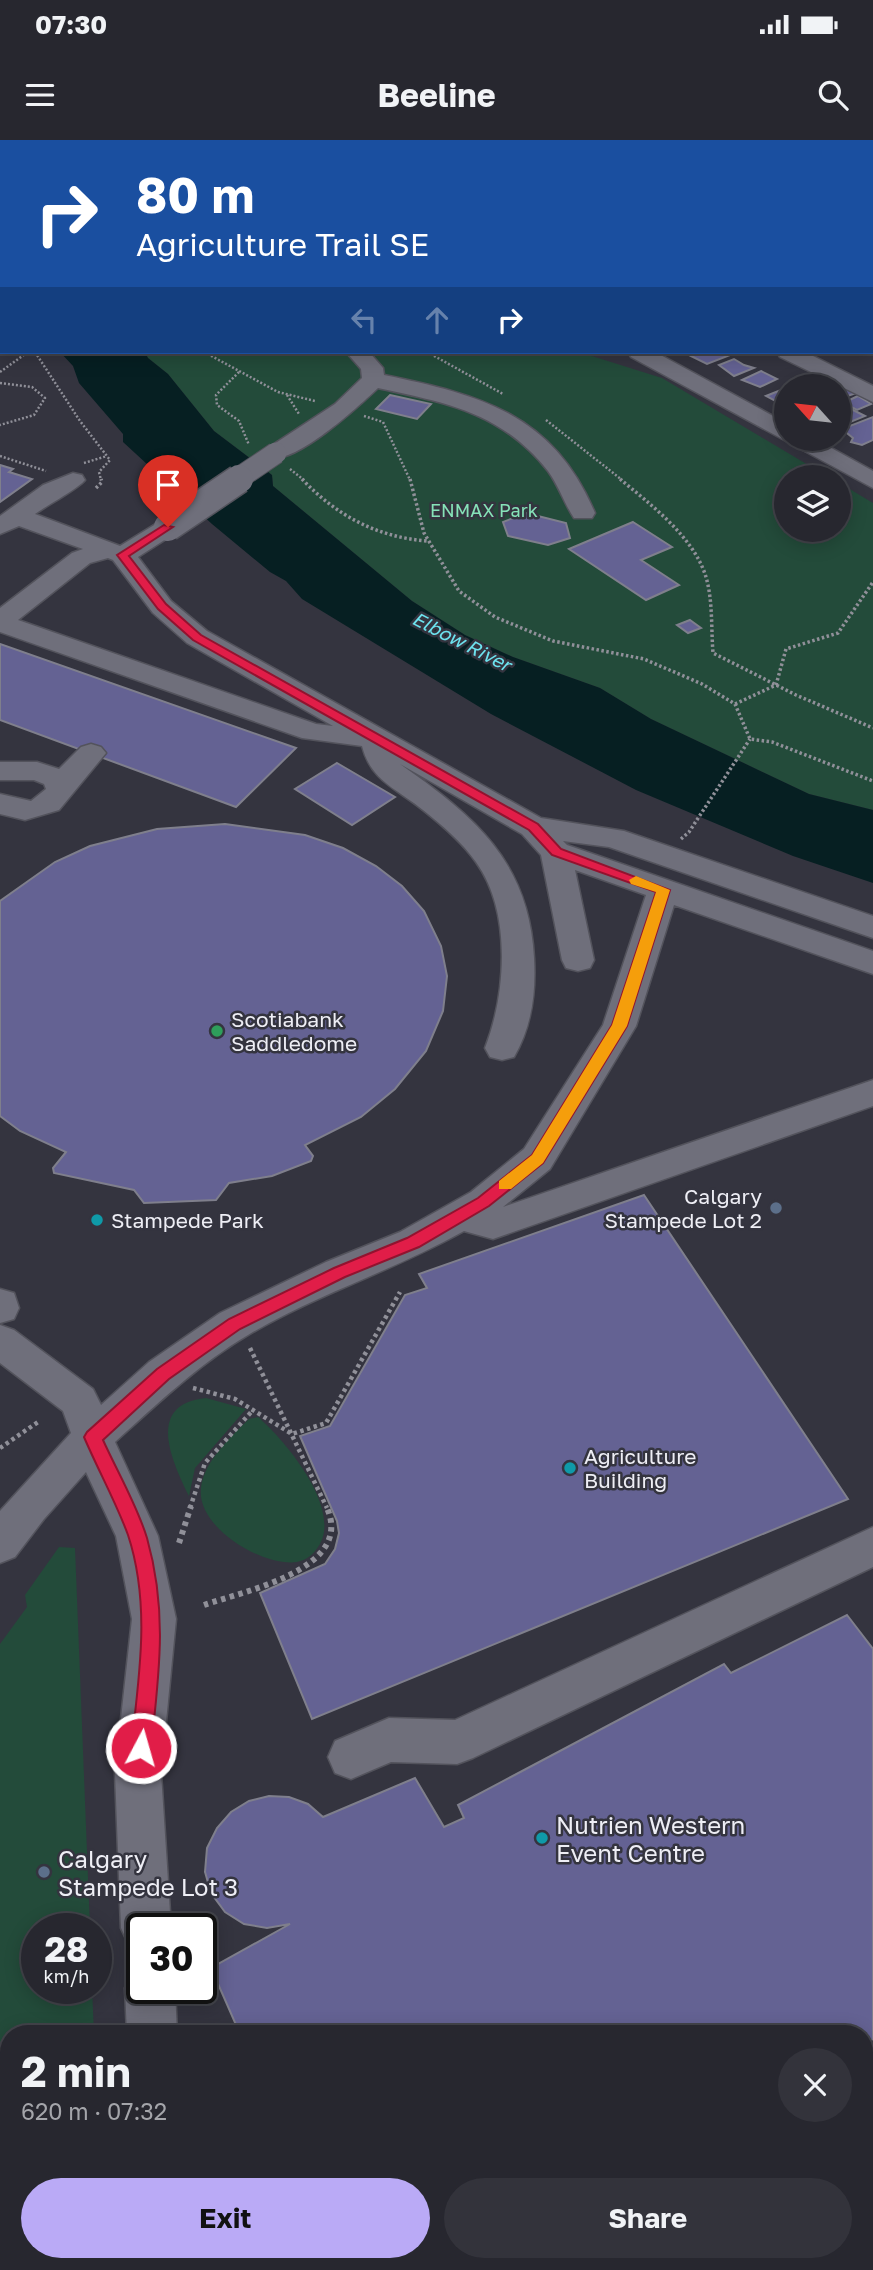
<!DOCTYPE html>
<meta charset="utf-8">
<style>
:root{--surface:#27272f;--page:#33333b;--text:#f1f3f6;--muted:#a4a5aa;--line:#43444b;--accent:#baaaf6}
body{margin:0;font-family:"Golos Text",sans-serif;background:var(--page);color:var(--text);height:100vh;display:flex;flex-direction:column;font-size:26px;white-space:nowrap}
*{box-sizing:border-box;margin:0}
p{font-size:23px;color:var(--muted)}
.icon{flex:none;width:38px;height:38px;fill:none;stroke:currentColor;stroke-width:2;stroke-linecap:round;stroke-linejoin:round}
.map{position:relative;flex:1;overflow:hidden}
.sheet{position:absolute;left:0px;top:1885px;width:873px;height:247px;display:flex;flex-direction:column;background:var(--surface);border-radius:28px 28px 0 0;box-shadow:0 4px 18px #0003,0 0 0 2px var(--line)}
.sheet>*{flex:none}
.guide{position:absolute;left:0px;top:0px;width:873px;height:214px;box-shadow:0 4px 18px #0003,0 0 0 2px var(--line);background:#1a4fa0;color:#fff;overflow:hidden}
.needle{width:46px;rotate:297deg}
.tools{position:absolute;left:774px;top:234px;display:grid;gap:14px}
.tools a{display:grid;place-items:center;width:77px;height:77px;border-radius:50%;background:var(--surface);box-shadow:0 4px 18px #0003,0 0 0 2px var(--line);font-size:35px}
.speed{position:absolute;left:21px;top:1773px;display:flex;gap:14px;font-size:35px;font-weight:700;text-align:center}
.speed>*{display:grid;place-content:center;width:91px;height:91px;border-radius:50%;background:var(--surface);box-shadow:0 4px 18px #0003,0 0 0 2px var(--line);line-height:1}
.speed small{font-size:18px;font-weight:400}
.speed .limit{border:4px solid #111;border-radius:10px;background:#fff;color:#111}
.pin{position:absolute;display:grid;place-items:center;width:60px;height:60px;color:#fff;margin:-72px -30px;border-radius:50% 50% 50% 0;rotate:-45deg;box-shadow:0 0 7px #0007}
.pin .icon{rotate:45deg}
.me{position:absolute;width:77px;margin:-38px;rotate:6deg;stroke-linejoin:round;filter:drop-shadow(0 0 5px #0008)}
.turn{display:flex;align-items:center;gap:24px;height:147px;padding:0 21px;font-size:32px}
.turn .icon{width:91px;height:91px;stroke-width:2.5}
.turn b{display:block;font-size:49px;line-height:60px}
.lanes{display:flex;align-items:center;height:66px;padding:0 21px;background:#0003;justify-content:center;gap:35px;direction:ltr}
.lanes .off{opacity:.35}
.round{display:grid;place-items:center;flex:none;width:74px;height:74px;border-radius:37px;background:var(--page)}
.headline{display:flex;align-items:center;justify-content:space-between;height:119px;padding:0 21px}
h1{font-size:42px;font-weight:700;line-height:52px}
.primary-button{display:flex;gap:14px;margin-top:auto;padding:14px 21px}
.primary-button a{flex:1;height:80px;border-radius:42px;background:var(--accent);color:#111;font-size:28px;font-weight:700;line-height:80px;text-align:center}
.primary-button a+a{background:var(--page);color:var(--text)}
.status{display:flex;justify-content:space-between;align-items:center;height:49px;padding:0 35px;background:var(--surface);direction:ltr}
.status svg{height:19px;fill:currentColor}
header{display:flex;justify-content:space-between;align-items:center;height:91px;padding:0 21px;background:var(--surface);font-size:32px;font-weight:700}
.map>svg:first-child{display:block}
.green{fill:#234b3a}
.water{fill:#061f22}
.building{fill:#646293;stroke:#7f7f8c;stroke-width:2}
.lines{fill:none;stroke-linecap:round;stroke-linejoin:round}
.minor-casing{stroke:#53535c;stroke-width:3}
.path-far3{stroke:#909099;stroke-width:2.5;stroke-dasharray:2 2;stroke-linecap:butt}
.path-far2{stroke:#909099;stroke-width:3.5;stroke-dasharray:2.5 2.5;stroke-linecap:butt}
.path-far1{stroke:#909099;stroke-width:4.5;stroke-dasharray:3.5 3.5;stroke-linecap:butt}
.path{stroke:#909099;stroke-width:6;stroke-dasharray:4.5 4.5;stroke-linecap:butt}
.minor{fill:#6f6f7b;fill-rule:evenodd}
.minor-bridge-far1-casing{stroke:#53535c;stroke-width:23;stroke-linecap:butt}
.minor-bridge-casing{stroke:#53535c;stroke-width:31;stroke-linecap:butt}
.minor-bridge-far1{stroke:#6f6f7b;stroke-width:21}
.minor-bridge{stroke:#6f6f7b;stroke-width:28}
.route{fill:#e11d48;stroke:#92132f;stroke-width:2}
.slow{fill:#f59e0b}
.leisure-dot{fill:#2e9e5b;stroke:#34343f;stroke-width:2.5}
.service-dot{fill:#5c6f8a;stroke:#34343f;stroke-width:2.5}
.culture-dot{fill:#0f9aa8;stroke:#34343f;stroke-width:2.5}
.labels{text-anchor:middle;dominant-baseline:central;stroke-width:5;stroke-linejoin:round;paint-order:stroke}
.far-park-label{font-size:18px;fill:#86e2b8;stroke:#34343f}
.far-water-label{font-size:19px;font-style:italic;fill:#6de3ef;stroke:#34343f}
.poi-label{font-size:21px;fill:#eeeef5;stroke:#34343f;text-anchor:start}
.near-poi-label{font-size:24px;fill:#eeeef5;stroke:#34343f;text-anchor:start}
</style>
<div class="status"><b>07:30</b><svg viewBox="0 0 49 12"><path d="M0 12V9h3v3zM5 12V6h3v6zM10 12V3h3v9zM15 12V0h3v12zM26 1h20v11H26zM47 4h2v5h-2z"/></svg></div>
<header><svg class="icon" aria-label="menu" viewBox="0 0 24 24"><path d="M4 6h16M4 12h16M4 18h16"/></svg>Beeline<svg class="icon" aria-label="search" viewBox="0 0 24 24"><circle cx="10" cy="10" r="6"/><path d="M15 15l6 6"/></svg></header>
<div class="map">
<svg width="873" height="2130" viewBox="0 0 873 2130">
<rect width="100%" height="100%" fill="#34343f"/>
<g class="green">
<path d="M55,0H374L379,2H55Z"/>
<path d="M145,212H579L662,238L830,338H786V390H838V342L873,363V670L809,654L651,579L600,548L513,517L465,495L412,461L273,346L272,335L214,291L168,234L148,218Z"/>
<path d="M206,1258L246,1269L195,1328L189,1356C172,1321 145,1264 206,1258Z"/>
<path d="M258,1277C285,1300 344,1370 318,1407C313,1415 306,1420 297,1422C262,1427 196,1387 201,1348C204,1321 231,1297 249,1279Z"/>
<path d="M59,1407L75,1408L90,1788H37V1848H92L94,1893L9,1894V2123H102V2130H0V1504L27,1467L25,1455Z"/>
</g>
<path class="water" d="M60,212H145L148,218L168,234L214,291L272,335L273,346L412,461L465,495L513,517L600,548L651,579L809,654L873,670V743L793,716L636,650L491,574L302,459L286,441L270,432L212,384L123,302V294L79,243L73,226Z"/>
<g class="building">
<path d="M701,212H729L733,214L707,224L691,216Z"/>
<path d="M734,219L744,225L754,228L734,236L719,225Z"/>
<path d="M761,231L777,239L760,247L742,240Z"/>
<path d="M819,233L833,241L822,246L807,238Z"/>
<path d="M837,243L856,253L842,258L838,256V247H829Z"/>
<path d="M786,248V262L781,264L766,256Z"/>
<path d="M390,255L431,264L417,279L376,269Z"/>
<path d="M858,256L871,264L857,270L843,263Z"/>
<path d="M849,268L865,276L838,287V269Z"/>
<path d="M873,277V300L862,305L851,302L853,298L842,289Z"/>
<path d="M0,325L13,329L9,332L32,339L0,362Z"/>
<path d="M526,373L566,383L570,398L548,405L508,396L503,382Z"/>
<path d="M633,382L672,407L641,420L679,445L646,460L569,409Z"/>
<path d="M690,480L701,488L688,493L677,485Z"/>
<path d="M0,504L296,608L236,667L0,580Z"/>
<path d="M337,623L395,657L352,685L295,649Z"/>
<path d="M225,684L305,695L343,708L376,726L402,746L424,771L441,806L447,836L443,871L426,911L395,949L361,977L305,1005L313,1016L311,1021L272,1036L229,1043L216,1060L144,1063L134,1050L54,1033L53,1028L66,1012L20,991L0,976V761L55,722L90,706L157,689Z"/>
<path d="M644,1055L848,1359L312,1579L260,1453L325,1424L335,1409L339,1393L337,1381L300,1296L330,1286L405,1155L427,1148L419,1134Z"/>
<path d="M847,1475L873,1509V1899L864,1904V1894H240L211,1828L290,1784L267,1788L244,1784L225,1772L211,1753L205,1732L207,1708L217,1688L231,1672L249,1661L269,1656L289,1657L308,1664L323,1677L415,1638L444,1687L464,1678L458,1665L724,1524L731,1533Z"/>
<path d="M342,2123H466L454,2130H345Z"/>
</g>
<g class="lines">
<defs>
<g id="minor">
<rect x="103" y="0" width="18" height="2"/>
<path d="M395,0H417L418,2H396Z"/>
<path d="M693,0H711L712,2H694Z"/>
<path d="M805,0H823L804,2Z"/>
<rect x="872" y="111" width="1" height="12"/>
<rect x="872" y="172" width="1" height="12"/>
<path d="M346,212H369L383,228L384,235C481,255 553,274 595,373L592,378H574C564,363 559,346 548,331C501,272 447,263 378,248C358,267 295,325 268,318L264,313L268,308L335,264L362,238L361,229Z"/>
<path d="M628,212H655L786,283V299H815L873,331V348L631,217Z"/>
<path d="M777,212H805L873,246V262L780,217Z"/>
<path d="M73,333L82,335L85,340C79,348 46,366 35,374L120,406L159,382H177L181,387L177,392L138,417L171,461L207,491L541,678L624,691L873,776V798L609,707L563,701L567,705L873,811V834L674,765L636,886L550,1029L503,1067L873,940V966L493,1099L464,1091C395,1130 317,1154 248,1195C199,1224 157,1264 115,1302L158,1396L176,1479L161,1633L171,1788H142V1811L129,1805L121,1788L115,1633L132,1479L116,1396L86,1332L44,1379L15,1417L0,1423V1371L71,1293L63,1271L0,1223V1185L14,1190L93,1249L101,1265L149,1222L220,1173L326,1122L400,1092L471,1052L524,1009L603,885L646,755L575,730L594,820L590,828L578,831L566,828L562,820L541,715L522,694L400,624C474,676 529,721 534,818C536,853 532,886 514,917L502,920L490,917L485,908C506,854 512,772 476,722C462,702 442,685 423,670C396,648 371,641 362,606L302,598L0,492V468L72,413L83,409L19,386L0,394V376L43,345ZM108,418L113,420L153,473L187,503L333,586L316,584L18,480L90,423Z"/>
<path d="M91,604L101,607L106,613L59,670L25,680L0,674V654L31,661L46,649L44,644L34,640H0V622H37L59,629L81,607Z"/>
<path d="M0,1149L14,1153L19,1168L14,1179L0,1183Z"/>
<path d="M873,1387V1427L473,1618L457,1624L391,1622L351,1639L335,1633L328,1617L335,1601L389,1578L455,1580Z"/>
<path d="M142,1826V1848H175L177,1894H127L125,1848L132,1830Z"/>
<path d="M873,1961V2014L864,2017V1964Z"/>
<path d="M864,2100L873,2105V2130H829L826,2123H864Z"/>
<rect x="139" y="2123" width="54" height="7"/>
</g>
</defs>
<use href="#minor" class="minor-casing"/>
<g class="path-far3">
<path d="M0,155L2,157"/>
<path d="M35,212L80,281L110,320L99,332L101,340"/>
<path d="M204,212L278,252L315,261"/>
<path d="M427,212L503,254"/>
<path d="M0,232L28,212"/>
<path d="M239,232L216,255L217,265L239,281L249,305"/>
<path d="M0,243L32,247L45,258L34,275L0,285"/>
<path d="M287,255L299,274"/>
<path d="M364,276L383,282L410,340"/>
<path d="M546,280L622,340"/>
<path d="M0,316L46,331"/>
<path d="M84,323L107,316"/>
<path d="M290,329L304,340"/>
</g>
<g class="path-far2">
<path d="M302,339C336,375 376,397 427,401"/>
<path d="M410,339L424,393L459,451L495,477L553,501L644,519L702,544L735,564L750,599L772,602L873,641"/>
<path d="M620,339C650,364 694,397 706,437C713,461 711,488 713,513L796,555L873,588"/>
<path d="M96,348L102,342L101,339"/>
<path d="M735,564L776,545L786,509L838,493L873,442"/>
<path d="M681,699L689,692L750,599"/>
</g>
<g class="path-far1">
<path d="M250,1208L327,1368"/>
<path d="M193,1248L235,1259L292,1294L326,1283L400,1152"/>
<path d="M0,1308L38,1282"/>
<path d="M190,1368L205,1323L253,1270"/>
</g>
<g class="path">
<path d="M179,1403L191,1366"/>
<path d="M204,1465C244,1451 357,1429 326,1366"/>
</g>
<use href="#minor" class="minor"/>
<defs>
<path id="minor-bridge-far1" d="M236,340L276,313"/>
<path id="minor-bridge" d="M168,387L239,339"/>
</defs>
<use href="#minor-bridge-far1" class="minor-bridge-far1-casing"/>
<use href="#minor-bridge" class="minor-bridge-casing"/>
<use href="#minor-bridge-far1" class="minor-bridge-far1"/>
<use href="#minor-bridge" class="minor-bridge"/>
</g>
<path class="route" d="M164,385L173,387L129,416L166,464L201,495L538,684L561,709L670,750L627,886L543,1023L489,1066L419,1107L345,1137L240,1189L169,1239L103,1300C117,1331 137,1365 147,1398C168,1472 159,1534 151,1608L148,1615L141,1617L134,1615L131,1608C139,1537 151,1465 128,1395C116,1362 98,1330 84,1297L87,1292L157,1229L229,1179L334,1128L407,1098L478,1058L532,1015L612,885L656,752L552,715L529,690L193,500L158,469L117,415Z"/>
<path class="slow" d="M636,736L670,750L627,886L543,1023L511,1049H499V1041L532,1015L612,885L656,752L631,744L629,740Z"/>
<circle class="leisure-dot" cx="217" cy="891" r="7"/>
<g class="service-dot">
<circle cx="776" cy="1068" r="7"/>
<circle cx="44" cy="1732" r="7"/>
</g>
<g class="culture-dot">
<circle cx="97" cy="1080" r="7"/>
<circle cx="570" cy="1328" r="7"/>
<circle cx="542" cy="1698" r="7"/>
</g>
<g class="labels">
<g class="far-park-label">
<text x="484" y="370">ENMAX Park</text>
</g>
<g class="far-water-label">
<text transform="translate(462 501) rotate(27)">Elbow River</text>
</g>
<g class="poi-label">
<text x="231" y="879">Scotiabank<tspan x="231" dy="24">Saddledome</tspan></text>
<text x="762" y="1056" text-anchor="end">Calgary<tspan x="762" dy="24">Stampede Lot 2</tspan></text>
<text x="111" y="1080">Stampede Park</text>
<text x="584" y="1316">Agriculture<tspan x="584" dy="24">Building</tspan></text>
</g>
<g class="near-poi-label">
<text x="556" y="1684">Nutrien Western<tspan x="556" dy="28">Event Centre</tspan></text>
<text x="58" y="1718">Calgary<tspan x="58" dy="28">Stampede Lot 3</tspan></text>
</g>
</g>
</svg>
<div class="tools">
<a><svg class="needle" viewBox="-14 -14 28 28"><path d="M0-13l5 13h-10z" fill="#e53935"/><path d="M0 13l5-13h-10z" fill="#a4a5aa"/></svg></a>
<a><svg class="icon" aria-label="layers" viewBox="0 0 24 24"><path d="M12 4l9 5-9 5-9-5zM3 14l9 5 9-5"/></svg></a>
</div>
<div class="speed"><div>28<small>km/h</small></div><div class="limit">30</div></div>
<div class="pin" style="left:168px;top:387px;background:#d93025"><svg class="icon" aria-label="arrive" viewBox="0 0 24 24"><path d="M6 21V4h12l-3 4 3 4H6"/></svg></div>
<svg class="me" style="left:141px;top:1608px" viewBox="-20 -20 40 40"><circle r="17" fill="#e11d48" stroke="#fff" stroke-width="3"/><path d="M0-11L8 9 0 5-8 9z" fill="#fff"/></svg>
<div class="guide">
<div class="turn"><svg class="icon" aria-label="right" viewBox="0 0 24 24"><path d="M7 20v-9h11M14 6l5 5-5 5"/></svg><div><b>80 m</b>Agriculture Trail SE</div></div>
<div class="lanes"><svg class="icon off" aria-label="left" viewBox="0 0 24 24"><path d="M17 20v-9H6M10 6l-5 5 5 5"/></svg><svg class="icon off" aria-label="ahead" viewBox="0 0 24 24"><path d="M12 20V5M6 11l6-6 6 6"/></svg><svg class="icon" aria-label="right" viewBox="0 0 24 24"><path d="M7 20v-9h11M14 6l5 5-5 5"/></svg></div>
</div>
<section class="sheet">
<div class="headline"><div><h1>2 min</h1><p>620 m · 07:32</p></div><a class="round"><svg class="icon" aria-label="close" viewBox="0 0 24 24"><path d="M6 6l12 12M18 6L6 18"/></svg></a></div>
<div class="primary-button"><a>Exit</a><a>Share</a></div>
</section>
</div>
